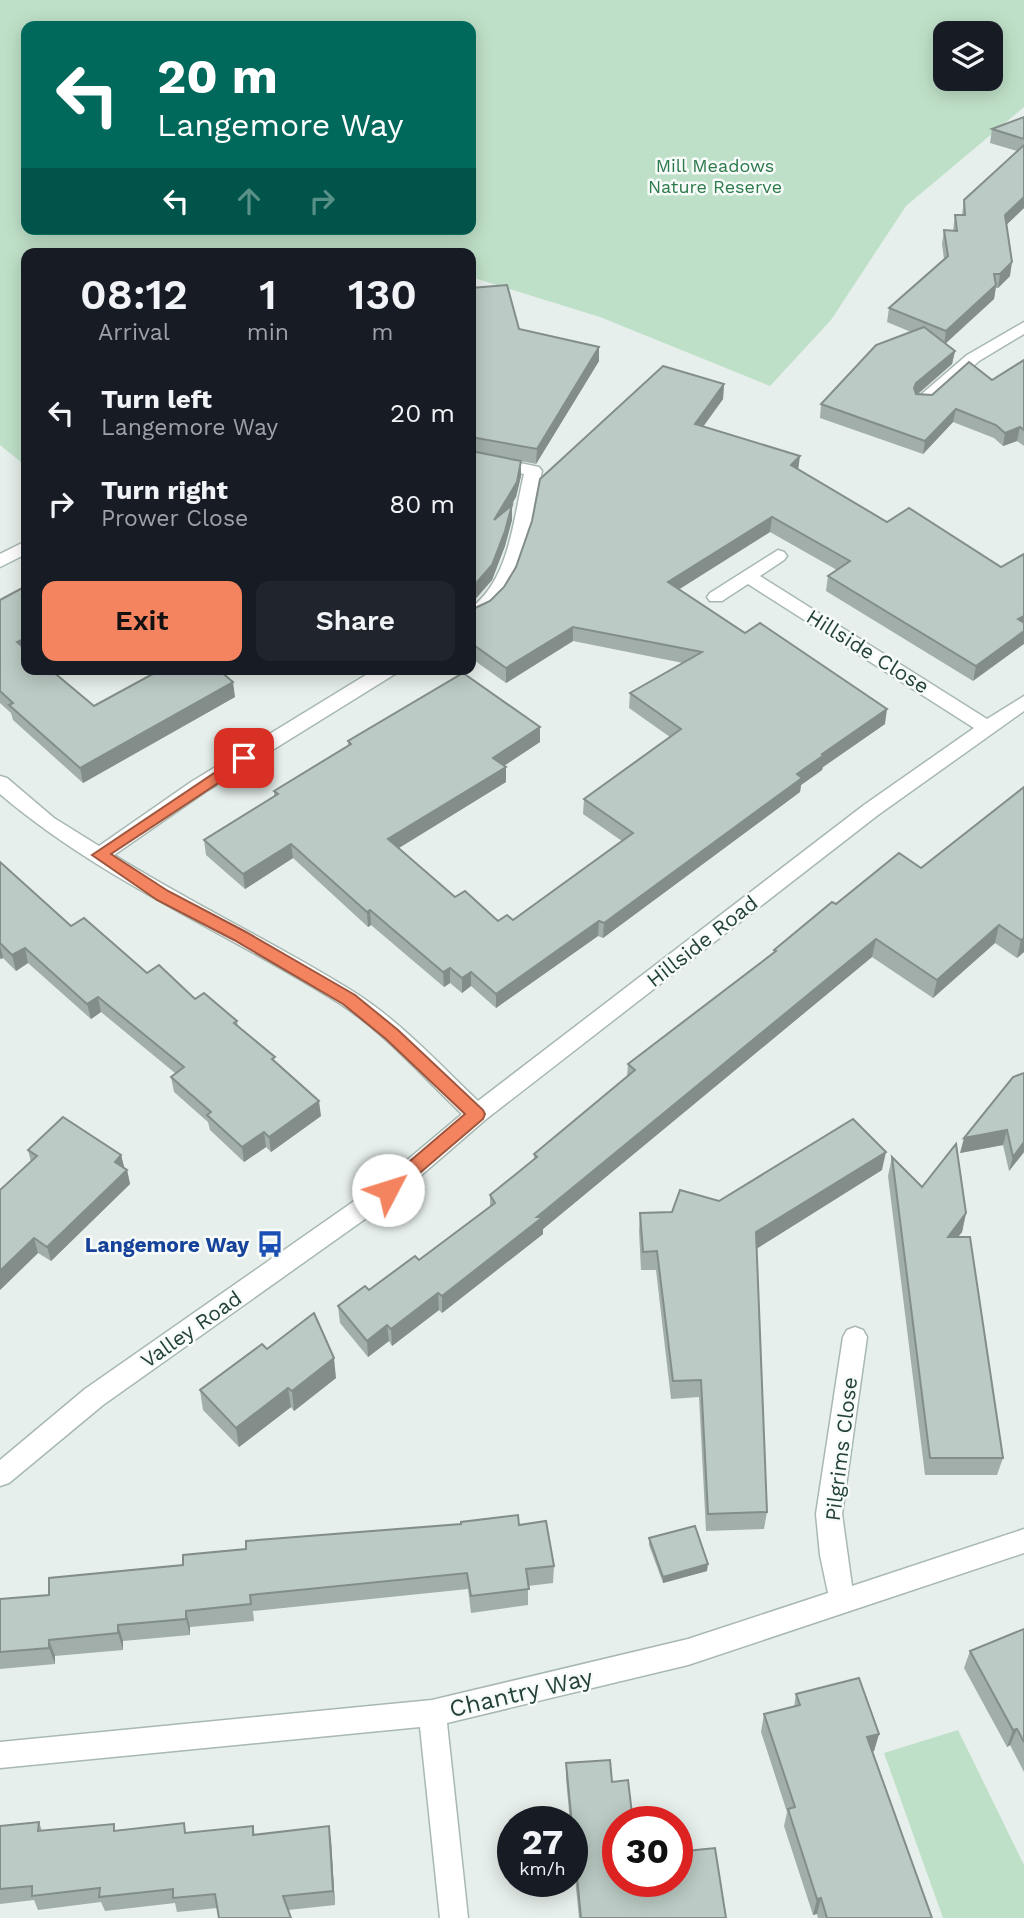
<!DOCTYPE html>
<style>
:root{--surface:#171b24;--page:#20242c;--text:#f1f3f6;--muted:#9ea1a6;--accent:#f4845f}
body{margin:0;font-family:"Work Sans",sans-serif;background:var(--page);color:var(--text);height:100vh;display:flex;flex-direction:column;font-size:26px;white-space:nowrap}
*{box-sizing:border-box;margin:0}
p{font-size:23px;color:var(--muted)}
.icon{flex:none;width:38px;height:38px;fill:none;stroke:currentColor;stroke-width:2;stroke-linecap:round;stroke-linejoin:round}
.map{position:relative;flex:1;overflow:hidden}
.sheet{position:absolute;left:21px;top:248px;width:455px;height:427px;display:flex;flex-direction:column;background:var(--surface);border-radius:14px;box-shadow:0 4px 18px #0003}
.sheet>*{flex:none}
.guide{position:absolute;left:21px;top:21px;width:455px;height:214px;border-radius:14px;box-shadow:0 4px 18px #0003;background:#00695c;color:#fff;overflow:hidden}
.controls{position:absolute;left:933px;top:21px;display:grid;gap:14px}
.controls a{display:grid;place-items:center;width:70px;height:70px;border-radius:14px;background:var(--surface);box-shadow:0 4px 18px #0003;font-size:35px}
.speed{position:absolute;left:497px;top:1806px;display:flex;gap:14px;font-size:35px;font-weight:700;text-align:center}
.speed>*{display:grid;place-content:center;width:91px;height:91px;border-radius:50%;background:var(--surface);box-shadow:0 4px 18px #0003;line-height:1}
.speed small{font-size:18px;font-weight:400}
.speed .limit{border:10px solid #d22;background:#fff;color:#111}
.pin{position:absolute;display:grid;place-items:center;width:60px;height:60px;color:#fff;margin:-30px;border-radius:14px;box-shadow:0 4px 10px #0006}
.me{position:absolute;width:77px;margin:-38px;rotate:50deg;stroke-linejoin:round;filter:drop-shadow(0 0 5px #0008)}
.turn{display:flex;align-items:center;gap:24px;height:147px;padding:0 21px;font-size:32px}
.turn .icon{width:91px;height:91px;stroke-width:2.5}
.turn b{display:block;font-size:49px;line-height:60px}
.lanes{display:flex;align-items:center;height:66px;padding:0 21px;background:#0003;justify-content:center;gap:35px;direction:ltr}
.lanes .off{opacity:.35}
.eta{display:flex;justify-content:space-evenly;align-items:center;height:119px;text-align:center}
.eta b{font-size:42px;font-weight:600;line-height:49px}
.action{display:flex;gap:14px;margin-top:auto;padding:14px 21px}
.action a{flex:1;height:80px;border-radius:14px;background:var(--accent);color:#111;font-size:28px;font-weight:600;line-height:80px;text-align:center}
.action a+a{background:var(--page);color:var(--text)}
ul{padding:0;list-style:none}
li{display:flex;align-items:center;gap:21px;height:91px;padding:0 21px}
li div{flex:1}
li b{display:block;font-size:26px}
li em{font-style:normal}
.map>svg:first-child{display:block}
.green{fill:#bfe0c8;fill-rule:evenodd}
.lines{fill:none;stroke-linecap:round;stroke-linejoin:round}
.street-casing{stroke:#a8b8b2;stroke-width:3}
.street{fill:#fff;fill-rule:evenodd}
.wall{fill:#a1aea9}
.shaded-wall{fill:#838d89}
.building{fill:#bbcac4;stroke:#838d89;stroke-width:2}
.route{fill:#f4845f;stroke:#9f563e;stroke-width:2}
.labels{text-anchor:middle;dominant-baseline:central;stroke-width:5;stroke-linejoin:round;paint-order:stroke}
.far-park-label{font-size:18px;fill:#2d7a4b;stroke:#f7fbf9}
.street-label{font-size:21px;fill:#24423a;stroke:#f7fbf9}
.transit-label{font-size:21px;font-weight:bold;fill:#164399;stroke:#f7fbf9;text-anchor:end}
.near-street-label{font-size:24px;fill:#24423a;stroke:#f7fbf9}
</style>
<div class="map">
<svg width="1024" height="1918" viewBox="0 0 1024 1918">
<rect width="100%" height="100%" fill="#e6efeb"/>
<g class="green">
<path d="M0,0H1024V107L906,206L831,320L770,386L600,317L471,277V254H26V466L0,445ZM26,26H471V229H26ZM945,33H990V79H945Z"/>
<path d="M958,1730L1024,1865V1918H943L884,1753Z"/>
</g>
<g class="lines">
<defs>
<g id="street">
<path d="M1024,322V334L979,361L928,407H916L914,403L916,399L967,355Z"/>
<path d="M471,453L539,467L542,471C532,515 523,609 471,623V608C510,578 513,520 524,474L471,463Z"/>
<path d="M26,541V554L0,567V554Z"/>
<path d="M778,550L784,552L787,556L784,560L760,576L987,719L1024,696V711L878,815L485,1120L396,1197L103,1405L9,1483L0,1486V1460L85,1389L380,1183L462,1114C423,1077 385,1033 339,1003C227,932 102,881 0,794V776L7,778L54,818L99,846L191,782L374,670H397L395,674L205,792L114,855C192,904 276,943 354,992C400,1021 439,1064 478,1101L864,805L974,728L748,584L722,601H710L707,597L710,593Z"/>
<path d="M855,1327L863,1330L867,1337L842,1514L852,1586L1024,1529V1553L688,1665L447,1723L468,1918H440L420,1727L0,1768V1742L432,1700L688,1639L828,1593L820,1555L816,1514L843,1337L847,1330Z"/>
</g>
</defs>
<use href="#street" class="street-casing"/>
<use href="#street" class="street"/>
</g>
<g class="wall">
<path d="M1024,117V208L1006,225L1010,276L998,288H996L994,299L945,343L955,351L952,364L917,395H932L992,380L1024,360V446L1017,441L1003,446L994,438L953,422L923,454L820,418L821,404L911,332L887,322L889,308L944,259L942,244L944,230L953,231L955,215H962L964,200L1017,151L990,143L992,129Z"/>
<path d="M471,288L519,329L599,347V361L536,464L490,455L521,461V476L516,497L511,506L512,520L505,546L492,580L471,604Z"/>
<path d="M724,384L723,399L703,427L798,470L887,522L1001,567L973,681L826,591L828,576L837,570L770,532L679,589L885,724L823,767L822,770L801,785L800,792L603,938L598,936L496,1008L471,986L462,993L450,983L444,987L371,925L368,927L293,858L245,889L206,855L204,840L274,797V791L348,746V741L540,727V742L504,766L506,782L399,848L455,897L498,921L513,920L622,841L583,814L584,799L670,737L629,708L630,693L683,663L573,641L506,683L471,658V610L490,601Z"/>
<path d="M0,600L26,670L94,706L160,670H224L221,672L235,697L83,783L13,720L11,713L0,703Z"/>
<path d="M1024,787V952L1017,958L995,943L933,998L872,957L543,1229V1234L442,1313L439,1310L392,1346L389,1341L368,1357L340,1323L338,1306L369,1290L419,1260L490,1207V1195L534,1160V1154L627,1077L628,1064L774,953V950L836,904L921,868Z"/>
<path d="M0,862L71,926L147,973L237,1021L238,1026L275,1062L321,1116L271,1152L266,1147L244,1162L210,1130L208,1122L174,1092L171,1077L175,1073L101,1012L91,1019L28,963L16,971L3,958L1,959H0Z"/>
<path d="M1024,1073V1152L1009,1171L1003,1145L960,1153Z"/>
<path d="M28,1150L121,1155L124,1168L127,1170L130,1184L51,1261L38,1253L0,1290L31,1162Z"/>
<path d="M892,1157L922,1187L966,1213L962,1232L958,1237L1003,1458L997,1475H925L888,1176Z"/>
<path d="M882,1170L756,1249L767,1512L764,1529L706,1531L699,1397L671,1399L656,1270H641L639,1231L640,1213L672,1212L719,1201Z"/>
<path d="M267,1349L336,1378L294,1411L291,1407L239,1447L203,1410L200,1390Z"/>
<path d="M519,1525L554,1566L553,1583L528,1586V1605L471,1613L468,1589L253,1611L254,1621L190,1627V1635L123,1641V1650L55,1656V1664L0,1669V1599L49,1595L183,1565Z"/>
<path d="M649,1538L707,1571L663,1583L649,1545Z"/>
<path d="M1024,1629V1772L1010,1745L1007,1747L964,1668L970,1651Z"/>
<path d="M796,1694L879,1734L874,1751L873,1752L932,1918H818L817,1914L813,1915L784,1826L787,1812L761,1732L764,1714L794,1707Z"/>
<path d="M566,1763L618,1881L726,1918H579L572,1848V1822H570L566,1779Z"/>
<path d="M39,1822L42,1831L187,1833L253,1826L255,1835L331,1840L335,1905L288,1910L217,1908L177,1912L175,1903L105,1911L101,1902L38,1910L34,1900L0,1904V1826Z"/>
</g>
<g class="shaded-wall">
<path d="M1024,197V208L1002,229L1005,215Z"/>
<path d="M1012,262L1010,276L998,288L1000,274Z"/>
<path d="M996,285L994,299L944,345L946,331Z"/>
<path d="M599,347V361L536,464L537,449Z"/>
<path d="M955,351L952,364L914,397V388L916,383Z"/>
<path d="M724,384L723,399L694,439L695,424Z"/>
<path d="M956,409L953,422L923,454L925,441Z"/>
<path d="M1020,427L1017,441L1003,446L1005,433Z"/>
<path d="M800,456L798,471L791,465Z"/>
<path d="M521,461V476L516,497L494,534V520Z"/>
<path d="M512,505V520L505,546L492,580L471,604V589Z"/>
<path d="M772,517L770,532L667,597L668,582Z"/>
<path d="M1024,616V629L1018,619Z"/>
<path d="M573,627V641L506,683V668Z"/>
<path d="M1024,631V644L973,681L976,666Z"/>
<path d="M26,638V654L17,642Z"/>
<path d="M233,682L235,697L83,783L80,768Z"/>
<path d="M887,709L885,724L823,767L822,770L801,785L800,792L603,938L604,923L822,754Z"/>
<path d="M540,727V742L493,773V758Z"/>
<path d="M506,767V782L389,854L388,839Z"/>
<path d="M291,844L293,858L245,889L243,874Z"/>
<path d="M370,910L371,925L368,927L367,912Z"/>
<path d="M599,921L598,936L496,1008V994Z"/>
<path d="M999,925L995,943L933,998L937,980Z"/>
<path d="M1024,938V952L1017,958L1021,940Z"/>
<path d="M876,939L872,957L543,1229V1234L442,1313V1296Z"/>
<path d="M0,945L3,958L1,959L0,956Z"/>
<path d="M25,948L28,963L16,971L12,955Z"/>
<path d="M450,968V983L444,987L443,972Z"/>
<path d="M471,972V986L462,993V978Z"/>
<path d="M98,997L101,1012L91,1019L87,1004Z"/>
<path d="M319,1101L321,1116L271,1152L269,1137Z"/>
<path d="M1007,1130L1003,1145L960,1153L964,1138Z"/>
<path d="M264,1132L266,1147L244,1162L242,1147Z"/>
<path d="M1024,1142V1152L1009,1171L1013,1157Z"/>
<path d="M886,1152L882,1170L753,1251L756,1232Z"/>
<path d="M121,1155L125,1170L115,1162Z"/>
<path d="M127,1170L130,1184L51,1261L47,1247Z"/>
<path d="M966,1213L962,1232L943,1255L948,1237Z"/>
<path d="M34,1238L38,1253L0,1290V1271Z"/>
<path d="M438,1293L439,1310L392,1346L391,1329Z"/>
<path d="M387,1325L389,1341L368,1357L367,1341Z"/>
<path d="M334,1358L336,1378L294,1411L292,1391Z"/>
<path d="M288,1388L291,1407L239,1447L236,1428Z"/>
<path d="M708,1564L707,1571L663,1583V1577Z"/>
<path d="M186,1611L190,1627V1635L186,1619Z"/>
<path d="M118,1625L123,1641V1650L118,1633Z"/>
<path d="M49,1640L55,1656V1664L49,1648Z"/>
<path d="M1017,1729L1010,1745L1007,1747L1013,1730Z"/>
<path d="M879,1734L874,1751L863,1754L867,1737Z"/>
<path d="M329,1826L331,1840L335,1905L333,1891Z"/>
<path d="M821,1898L817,1914L813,1915L817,1899Z"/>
</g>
<g class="building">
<path d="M1024,117V139L992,129Z"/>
<path d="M1024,145V197L1005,215L1012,262L1000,274H994L996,285L946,331L889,308L948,256L944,230L957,231L955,215H965L964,200Z"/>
<path d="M507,285L519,329L599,347L537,449L471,437V288Z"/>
<path d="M924,327L955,351L916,383L914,388L916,394L932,395L969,362L992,380L1024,360V430L1020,427L1005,433L996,425L956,409L925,441L821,404L876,345Z"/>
<path d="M663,366L724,384L695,424L800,456L791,465L887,522L909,508L1001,567L1024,554V616L1018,619L1024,623V631L976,666L828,576L850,561L772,517L668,582L745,633L760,623L887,709L822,754L824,755L797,774L802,778L604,923L599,921L496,994L471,972L462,978L450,968L443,972L370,910L367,912L291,844L243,874L204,840L278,794L274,791L351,744L348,741L463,673L540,727L493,758L506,767L388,839L455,897L465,891L498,921L507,915L513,920L633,833L584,799L681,729L630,693L702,652L573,627L506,668L471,643V610L490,601L504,587L516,567L532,521L540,479Z"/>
<path d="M471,451L521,461L517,482L494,520L512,505L505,531L492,565L471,589Z"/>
<path d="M26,586V638L17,642L26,650V670H51L94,706L160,670H219L233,682L80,768L9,705L13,703L0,691V600Z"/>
<path d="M1024,787V938L1021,940L999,925L937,980L876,939L537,1217H543L442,1296L438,1293L391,1329L387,1325L367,1341L338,1306L365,1286L369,1290L415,1256L419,1260L495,1203L490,1195L537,1157L534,1154L635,1070L628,1064L776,951L774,950L832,902L836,904L899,853L921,868Z"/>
<path d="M0,862L71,926L84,918L147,973L159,965L195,999L204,993L237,1021L234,1023L275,1057L272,1059L319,1101L269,1137L264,1132L242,1147L207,1115L211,1112L171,1077L184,1067L98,997L87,1004L25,948L12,955L0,943Z"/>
<path d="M1024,1073V1142L1013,1157L1007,1130L964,1138L1013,1077Z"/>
<path d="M63,1117L121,1155L115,1162L127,1170L47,1247L34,1238L0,1271V1190L37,1156L28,1150Z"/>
<path d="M853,1119L886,1152L756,1232L767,1512L708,1514L701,1380L673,1381L657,1251L643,1252L640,1213L672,1212L680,1190L719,1201Z"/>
<path d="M956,1144L966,1213L948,1237H970L1003,1458H930L892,1157L922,1187Z"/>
<path d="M314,1313L334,1358L292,1391L288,1388L236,1428L200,1390L262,1344L267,1349Z"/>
<path d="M518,1515L519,1525L546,1521L554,1566L526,1569L529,1589L471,1596L467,1573L250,1595L251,1604L186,1611V1619L118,1625V1633L49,1640V1648L0,1652V1599L49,1595V1578L183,1565V1555L246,1549V1541L461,1524V1522Z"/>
<path d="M695,1526L708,1564L663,1577L649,1538Z"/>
<path d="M1024,1629V1742L1017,1729L1013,1730L970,1651Z"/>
<path d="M859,1678L879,1734L867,1737L932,1918H827L821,1898L817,1899L788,1809L795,1807L764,1714L800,1705L796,1694Z"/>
<path d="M610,1760L612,1782L628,1780L633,1822H618V1881H677V1852L715,1848L726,1918H581L566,1763Z"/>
<path d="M39,1822L38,1831L114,1824V1831L184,1823L185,1833L253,1826V1835L329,1826L333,1891L283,1896L291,1918H219L215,1894L173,1898V1889L99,1897L100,1888L32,1896V1886L0,1889V1826Z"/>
</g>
<path class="route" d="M244,753L252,758L250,762L111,854L168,891L246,932L355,995L398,1030L483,1110L485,1114L483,1119L394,1195H382L379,1190L382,1185L465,1114L386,1039L343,1004L234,940L157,900L92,855Z"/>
<defs>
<symbol id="bus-bare" viewBox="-9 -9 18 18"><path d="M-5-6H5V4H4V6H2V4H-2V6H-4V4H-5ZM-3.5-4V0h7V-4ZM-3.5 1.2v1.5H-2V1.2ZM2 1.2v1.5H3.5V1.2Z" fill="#1a4fb4" stroke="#f7fbf9" stroke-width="2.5" paint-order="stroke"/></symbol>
</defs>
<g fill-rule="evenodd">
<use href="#bus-bare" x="251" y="1225" width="38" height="38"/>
</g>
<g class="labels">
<g class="far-park-label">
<text x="715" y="165">Mill Meadows<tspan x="715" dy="21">Nature Reserve</tspan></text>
</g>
<g class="street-label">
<text transform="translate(868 651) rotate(32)">Hillside Close</text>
<text transform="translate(702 941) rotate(-38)">Hillside Road</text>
<text transform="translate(191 1329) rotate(-35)">Valley Road</text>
<text transform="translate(841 1449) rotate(-83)">Pilgrims Close</text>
</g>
<g class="transit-label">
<text x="249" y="1244">Langemore Way</text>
</g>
<g class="near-street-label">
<text transform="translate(521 1693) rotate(-13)">Chantry Way</text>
</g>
</g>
</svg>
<div class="controls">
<a><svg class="icon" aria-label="layers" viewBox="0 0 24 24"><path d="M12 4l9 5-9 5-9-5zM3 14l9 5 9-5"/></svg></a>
</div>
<div class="speed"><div>27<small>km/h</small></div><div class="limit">30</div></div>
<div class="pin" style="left:244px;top:758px;background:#d93025"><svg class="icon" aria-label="arrive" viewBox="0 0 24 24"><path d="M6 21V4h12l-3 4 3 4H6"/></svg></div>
<svg class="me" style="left:388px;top:1190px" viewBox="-20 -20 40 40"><circle r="19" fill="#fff"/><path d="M0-13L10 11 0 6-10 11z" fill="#f4845f"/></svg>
<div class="guide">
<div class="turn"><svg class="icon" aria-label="left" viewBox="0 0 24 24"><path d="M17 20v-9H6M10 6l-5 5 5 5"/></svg><div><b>20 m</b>Langemore Way</div></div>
<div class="lanes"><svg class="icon" aria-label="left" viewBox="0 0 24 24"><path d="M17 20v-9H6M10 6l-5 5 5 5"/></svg><svg class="icon off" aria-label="ahead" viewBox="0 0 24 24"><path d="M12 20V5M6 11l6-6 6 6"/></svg><svg class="icon off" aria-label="right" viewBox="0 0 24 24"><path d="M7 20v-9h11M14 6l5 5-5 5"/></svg></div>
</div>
<section class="sheet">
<div class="eta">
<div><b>08:12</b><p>Arrival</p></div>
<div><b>1</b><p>min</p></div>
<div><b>130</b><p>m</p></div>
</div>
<ul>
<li><svg class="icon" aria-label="left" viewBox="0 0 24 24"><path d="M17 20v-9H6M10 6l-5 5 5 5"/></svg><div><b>Turn left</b><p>Langemore Way</p></div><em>20 m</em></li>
<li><svg class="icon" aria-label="right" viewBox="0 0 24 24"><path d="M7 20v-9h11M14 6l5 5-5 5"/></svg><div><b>Turn right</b><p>Prower Close</p></div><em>80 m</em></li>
</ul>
<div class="action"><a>Exit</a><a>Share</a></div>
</section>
</div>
